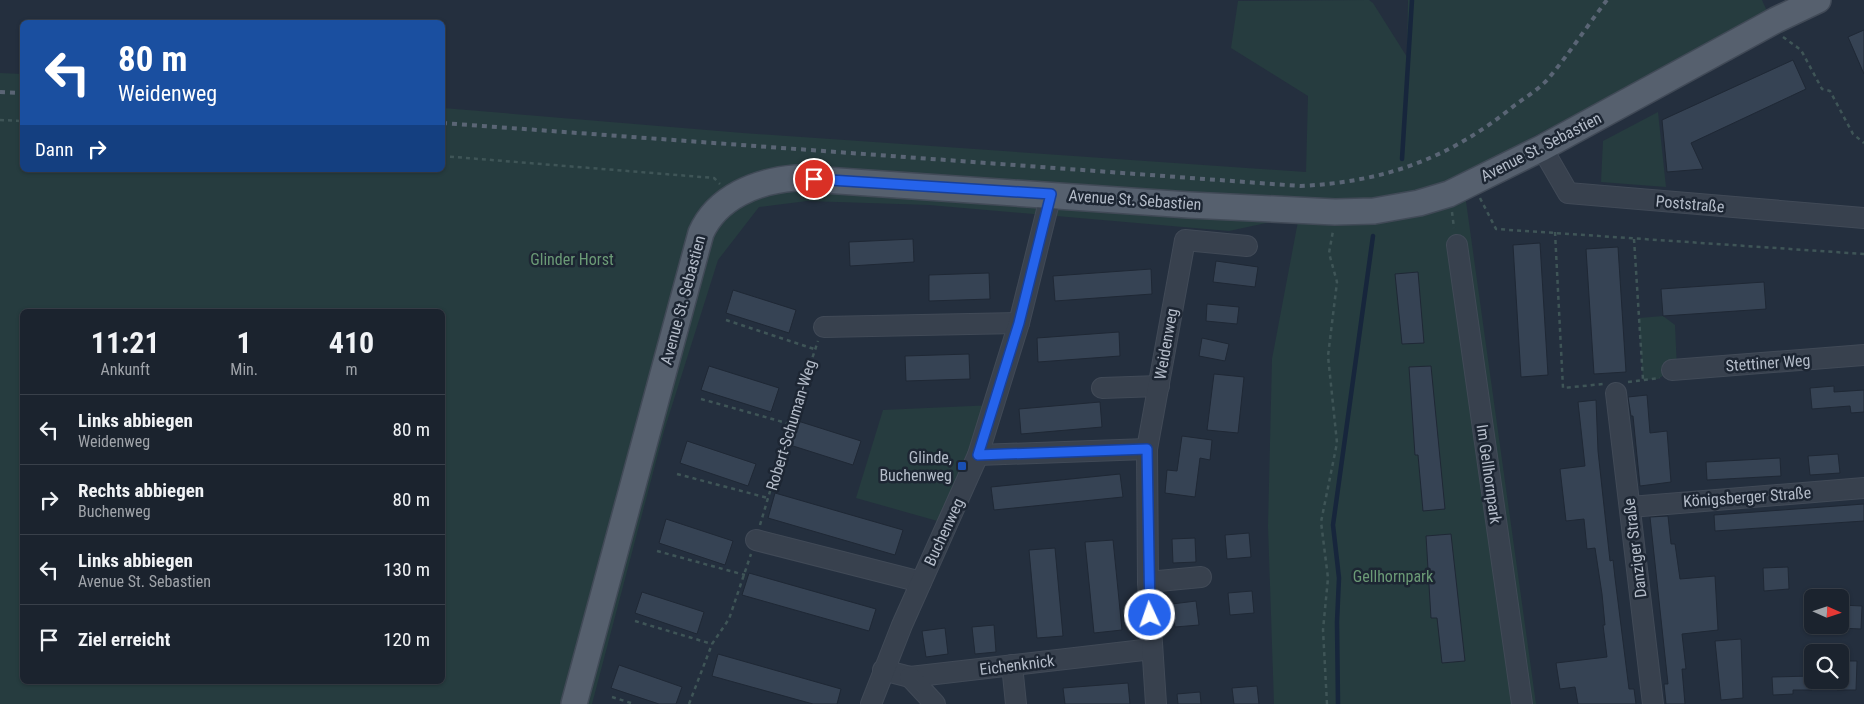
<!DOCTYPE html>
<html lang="de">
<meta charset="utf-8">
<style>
:root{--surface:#1b232e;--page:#282f3a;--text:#f1f3f6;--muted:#a0a4aa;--line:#39404a}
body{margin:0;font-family:"Roboto Condensed",sans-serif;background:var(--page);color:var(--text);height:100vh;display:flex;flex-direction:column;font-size:19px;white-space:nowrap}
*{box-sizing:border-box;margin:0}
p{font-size:16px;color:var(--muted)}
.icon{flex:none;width:28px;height:28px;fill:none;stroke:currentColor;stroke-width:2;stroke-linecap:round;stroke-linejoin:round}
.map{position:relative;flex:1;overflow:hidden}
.details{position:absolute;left:20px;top:309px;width:425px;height:375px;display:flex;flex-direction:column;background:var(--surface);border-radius:8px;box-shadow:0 1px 4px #0004,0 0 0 1px var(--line)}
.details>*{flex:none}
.banner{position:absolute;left:20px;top:20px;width:425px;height:152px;border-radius:8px;box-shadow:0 1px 4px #0004,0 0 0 1px var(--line);background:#1a4fa0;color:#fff;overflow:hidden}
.needle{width:32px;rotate:93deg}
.fabs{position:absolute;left:1804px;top:589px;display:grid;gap:10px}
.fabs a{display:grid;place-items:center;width:45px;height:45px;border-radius:8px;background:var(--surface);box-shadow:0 1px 4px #0004,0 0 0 1px var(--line);font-size:25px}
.pin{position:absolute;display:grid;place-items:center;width:42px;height:42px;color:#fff;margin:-21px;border:2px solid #fff;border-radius:50%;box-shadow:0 1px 5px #0007}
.me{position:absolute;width:55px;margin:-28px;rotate:357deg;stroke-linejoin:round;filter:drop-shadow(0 0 4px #0008)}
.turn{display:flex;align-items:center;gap:18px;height:105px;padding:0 15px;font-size:22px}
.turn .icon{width:65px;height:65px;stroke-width:2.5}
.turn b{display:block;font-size:35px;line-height:42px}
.then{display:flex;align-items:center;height:48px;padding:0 15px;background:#0003;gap:10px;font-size:19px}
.eta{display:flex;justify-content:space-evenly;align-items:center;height:85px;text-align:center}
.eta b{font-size:30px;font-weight:700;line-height:35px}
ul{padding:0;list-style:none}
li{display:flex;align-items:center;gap:15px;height:70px;padding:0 15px;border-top:1px solid var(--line)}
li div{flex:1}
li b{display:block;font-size:19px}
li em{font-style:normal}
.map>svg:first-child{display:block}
.green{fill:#263c3f;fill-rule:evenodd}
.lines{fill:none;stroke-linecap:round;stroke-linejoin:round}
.stream{stroke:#17263c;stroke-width:4.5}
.building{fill:#364354;stroke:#1f2835}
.minor-casing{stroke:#414a57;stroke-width:22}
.major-casing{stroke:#414a57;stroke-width:28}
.path{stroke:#3f5557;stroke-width:2.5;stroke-dasharray:4 4;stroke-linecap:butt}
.minor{stroke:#38414e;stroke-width:20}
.major{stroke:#56606e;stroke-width:25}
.rail{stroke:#5a6575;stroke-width:4;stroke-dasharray:5 5;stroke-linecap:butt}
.route-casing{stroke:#184099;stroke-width:12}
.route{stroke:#2563eb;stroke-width:9}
.transit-dot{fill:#1a4fb4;stroke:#1d2633;stroke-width:2}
.labels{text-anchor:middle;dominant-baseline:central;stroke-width:5;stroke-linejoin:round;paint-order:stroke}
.street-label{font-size:16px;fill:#b4bcc9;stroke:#1d2633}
.park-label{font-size:16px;fill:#6b9a76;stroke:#1d2633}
.poi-label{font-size:16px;fill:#b4bcc9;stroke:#1d2633;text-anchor:end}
</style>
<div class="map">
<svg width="1864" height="704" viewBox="0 0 1864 704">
<rect width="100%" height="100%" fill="#242f3e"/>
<g class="green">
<path d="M1369,0L1373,3L1407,57L1408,0H1762L1770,18L1637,82L1453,179L1411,193L1334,205L1299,216L1464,187L1536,704H1274L1268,526L1272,359L1299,216L1229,231L929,205L807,201L759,207L718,260L664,431L592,704H0V73L22,74V170H442L443,108L743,133L1306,172L1308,96L1231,48L1238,1ZM22,311H442V681H22Z"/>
<path d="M1658,112L1666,187L1601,182L1603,141Z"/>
<path d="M1663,316L1675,325L1677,370H1672L1658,379L1643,380L1639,318Z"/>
<path d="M994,405L948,524L856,498L883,410Z"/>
</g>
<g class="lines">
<g class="stream">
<path d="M1402,159L1412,0"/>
<path d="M1338,704L1337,622L1339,578L1333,525L1373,236"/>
</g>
</g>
<g class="building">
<path d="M1864,30V74L1848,37Z"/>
<path d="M1793,60L1806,89L1691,143L1703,169L1667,172L1662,120Z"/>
<path d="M913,239L914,262L850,266L849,242Z"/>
<path d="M1540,243L1548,375L1521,377L1513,245Z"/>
<path d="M1618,247L1626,372L1594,374L1586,249Z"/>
<path d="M1216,261L1258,267L1255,287L1213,282Z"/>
<path d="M1151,269L1152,294L1055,301L1053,276Z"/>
<path d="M1418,272L1424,343L1402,344L1395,274Z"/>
<path d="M989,273L990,299L929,301V275Z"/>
<path d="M1764,282L1766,309L1663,316L1661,289Z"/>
<path d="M733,290L796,310L789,333L726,313Z"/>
<path d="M1207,304L1239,307L1237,324L1206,321Z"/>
<path d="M1119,332L1120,356L1038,362L1037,338Z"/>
<path d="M1202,338L1229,344L1225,361L1199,356Z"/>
<path d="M969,354L970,379L906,381L905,356Z"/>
<path d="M709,366L779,388L771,412L701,390Z"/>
<path d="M1431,366L1445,509L1423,511L1418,455H1415L1409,367Z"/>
<path d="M1214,374L1244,377L1238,433L1207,430Z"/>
<path d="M1834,386V392L1864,390V412L1851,413L1850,406L1812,409L1810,388Z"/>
<path d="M1647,395L1650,433L1667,431L1671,482L1640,486L1633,416H1631L1628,397Z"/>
<path d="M1596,400L1598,451L1610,561L1613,560L1615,578L1629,689H1634L1636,704H1578L1575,687L1560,689L1556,663L1607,657L1603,625H1605L1602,594L1595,548L1587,549L1584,519L1566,521L1560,469L1585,466L1578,402Z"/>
<path d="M1100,402L1102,427L1021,434L1019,409Z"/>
<path d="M798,421L861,441L853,465L790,445Z"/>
<path d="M1182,436L1212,440L1210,460L1200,458L1195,497L1165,493L1167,470L1177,471Z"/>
<path d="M687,441L756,464L748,486L680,463Z"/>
<path d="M1838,454L1840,473L1810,475L1808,456Z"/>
<path d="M1780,458L1781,476L1707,480L1706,462Z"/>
<path d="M1120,474L1123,497L994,510L991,487Z"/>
<path d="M775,493L903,530L895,555L768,518Z"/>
<path d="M1864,504V521L1715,531L1714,515Z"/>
<path d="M1668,516L1671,544H1675L1680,579L1715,576L1718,630L1682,634L1686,669H1682L1685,704H1666L1664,684H1668L1650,517Z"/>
<path d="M666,519L733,541L725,565L659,543Z"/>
<path d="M1249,533L1251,557L1227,559L1225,535Z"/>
<path d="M1451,534L1465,661L1442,663L1437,618H1431L1426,536Z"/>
<path d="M1195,538L1196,562L1173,563L1172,539Z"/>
<path d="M1113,540L1122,630L1094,633L1085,542Z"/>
<path d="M1055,548L1063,636L1037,638L1029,550Z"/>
<path d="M1788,567L1789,589L1764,591L1763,568Z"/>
<path d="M749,573L876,609L869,631L742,595Z"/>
<path d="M1252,591L1254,613L1230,615L1228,593Z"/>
<path d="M642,592L704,612L697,634L635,613Z"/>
<path d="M1196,601L1199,625L1175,627L1172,604Z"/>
<path d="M1841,605L1862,606L1861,629L1840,628Z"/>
<path d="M994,625L996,652L975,654L972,627Z"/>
<path d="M945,628L948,654L926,657L922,631Z"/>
<path d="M1741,639L1743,698L1721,700L1715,641Z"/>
<path d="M718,654L841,689L837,704H813L712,676Z"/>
<path d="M1840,661H1857L1856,690H1837V680H1840Z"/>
<path d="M619,665L682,687L676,704H659L611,688Z"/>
<path d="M1812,676V690H1793V694L1773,695L1772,677Z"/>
<path d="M1128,683L1130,704H1065L1063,688Z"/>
<path d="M1257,686L1259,704H1234L1232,688Z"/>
<path d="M1200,692L1201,704H1178L1177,694Z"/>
</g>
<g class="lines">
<defs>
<g id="minor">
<path d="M1542,148L1568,193L1864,218"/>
<path d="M1457,245L1522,704"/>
<path d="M824,327L1019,323"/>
<path d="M1672,370L1864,355"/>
<path d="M1102,388L1159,386"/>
<path d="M1616,393L1653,704"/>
<path d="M978,455L1147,449"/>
<path d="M1630,507L1864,488"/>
<path d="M756,540L921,582"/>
<path d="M1148,582L1201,577"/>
<path d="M1012,665L1016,704"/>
<path d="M883,670L910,677L1152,649"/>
<path d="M910,677L935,704"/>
<path d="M871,704L902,625L978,455L1019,323L1051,194"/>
<path d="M1156,704L1148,582L1147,449L1185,240L1247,246"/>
</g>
<path id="major" d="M574,704L701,233C717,197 757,181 795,178L1189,205L1335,212L1374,211L1419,203L1449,194L1542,148L1776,20L1818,0"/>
</defs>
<use href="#minor" class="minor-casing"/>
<use href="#major" class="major-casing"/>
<g class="path">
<path d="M1783,37L1801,50L1822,89L1830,91L1853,134L1864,143"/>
<path d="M0,120L22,121"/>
<path d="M442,156L714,178L720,184"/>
<path d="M1480,198L1496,229L1864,254"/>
<path d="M1452,212L1454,228"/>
<path d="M1555,232L1563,388L1603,384"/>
<path d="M1634,239L1643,380"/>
<path d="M726,320L814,349"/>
<path d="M1628,382L1660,378"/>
<path d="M701,399L790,424"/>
<path d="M677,474L768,498"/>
<path d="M760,525L790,424L818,341"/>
<path d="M657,551L745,575"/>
<path d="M635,621L712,644"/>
<path d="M612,697L634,704"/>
<path d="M689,704L712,644L729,619L751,554"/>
<path d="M1327,704L1323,630L1328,578L1321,522L1337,443L1328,356L1337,282L1329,253L1333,231"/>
</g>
<use href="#minor" class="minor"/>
<use href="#major" class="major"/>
<g class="rail">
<path d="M0,92L22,93"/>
<path d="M442,123L1300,186C1384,182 1449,159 1515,105C1526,97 1539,89 1548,79C1569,54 1587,26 1607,0"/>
</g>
</g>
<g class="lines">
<defs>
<path id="route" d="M814,179L1051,194L1019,323L978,455L1147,449L1150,615"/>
</defs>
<use href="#route" class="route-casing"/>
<use href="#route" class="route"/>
</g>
<rect class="transit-dot" x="957" y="461" width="10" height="10" rx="2.5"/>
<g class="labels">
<g class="street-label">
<text transform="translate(1541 147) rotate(-27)">Avenue St. Sebastien</text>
<text transform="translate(1135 200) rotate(4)">Avenue St. Sebastien</text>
<text transform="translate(1690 204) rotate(5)">Poststraße</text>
<text transform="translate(683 300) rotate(-75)">Avenue St. Sebastien</text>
<text transform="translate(1166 344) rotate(-80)">Weidenweg</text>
<text transform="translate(1768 363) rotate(-4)">Stettiner Weg</text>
<text transform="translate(791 425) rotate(-73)">Robert-Schuman-Weg</text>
<text transform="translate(1489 474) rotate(82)">Im Gellhornpark</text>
<text transform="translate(1747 497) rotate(-4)">Königsberger Straße</text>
<text transform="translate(944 532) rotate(-65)">Buchenweg</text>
<text transform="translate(1635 548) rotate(-97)">Danziger Straße</text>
<text transform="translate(1017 665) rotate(-7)">Eichenknick</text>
</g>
<g class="park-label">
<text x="572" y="259">Glinder Horst</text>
<text x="1393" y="576">Gellhornpark</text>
</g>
<g class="poi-label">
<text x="952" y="457">Glinde,<tspan x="952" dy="18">Buchenweg</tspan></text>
</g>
</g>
</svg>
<div class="fabs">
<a><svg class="needle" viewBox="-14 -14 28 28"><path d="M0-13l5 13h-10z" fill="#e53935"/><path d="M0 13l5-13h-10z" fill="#a0a4aa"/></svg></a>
<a><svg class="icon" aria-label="search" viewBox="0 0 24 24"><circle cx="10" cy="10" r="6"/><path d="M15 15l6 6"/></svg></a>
</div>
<div class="pin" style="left:814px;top:179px;background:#d93025"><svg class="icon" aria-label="arrive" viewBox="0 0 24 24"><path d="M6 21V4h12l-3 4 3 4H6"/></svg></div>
<svg class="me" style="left:1150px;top:615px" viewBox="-20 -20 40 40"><circle r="17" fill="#2563eb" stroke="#fff" stroke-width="3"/><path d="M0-11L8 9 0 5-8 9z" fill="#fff"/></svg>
<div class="banner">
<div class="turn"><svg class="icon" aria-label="left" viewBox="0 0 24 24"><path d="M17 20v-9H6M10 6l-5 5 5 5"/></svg><div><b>80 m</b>Weidenweg</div></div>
<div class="then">Dann<svg class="icon" aria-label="right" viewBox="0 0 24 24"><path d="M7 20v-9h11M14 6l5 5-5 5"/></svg></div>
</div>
<section class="details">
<div class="eta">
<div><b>11:21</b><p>Ankunft</p></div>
<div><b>1</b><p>Min.</p></div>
<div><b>410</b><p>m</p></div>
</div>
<ul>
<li><svg class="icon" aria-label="left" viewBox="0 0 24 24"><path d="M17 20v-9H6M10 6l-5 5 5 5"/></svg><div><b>Links abbiegen</b><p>Weidenweg</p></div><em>80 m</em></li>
<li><svg class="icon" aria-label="right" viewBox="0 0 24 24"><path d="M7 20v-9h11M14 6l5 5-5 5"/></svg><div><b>Rechts abbiegen</b><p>Buchenweg</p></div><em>80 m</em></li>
<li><svg class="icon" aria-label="left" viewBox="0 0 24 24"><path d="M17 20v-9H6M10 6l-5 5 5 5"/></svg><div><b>Links abbiegen</b><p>Avenue St. Sebastien</p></div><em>130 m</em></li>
<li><svg class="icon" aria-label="arrive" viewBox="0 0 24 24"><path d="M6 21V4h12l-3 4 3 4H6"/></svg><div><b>Ziel erreicht</b></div><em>120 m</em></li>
</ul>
</section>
</div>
